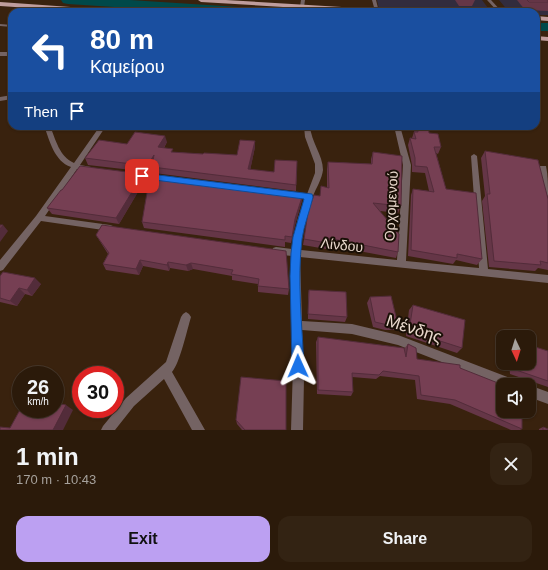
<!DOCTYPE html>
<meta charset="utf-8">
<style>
:root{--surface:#2b1a0a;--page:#332313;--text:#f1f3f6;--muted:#a6a19c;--line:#47382b;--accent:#bca0f2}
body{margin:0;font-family:Arial,sans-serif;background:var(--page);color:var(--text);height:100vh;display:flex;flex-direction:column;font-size:15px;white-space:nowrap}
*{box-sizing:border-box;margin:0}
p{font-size:13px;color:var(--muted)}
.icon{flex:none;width:22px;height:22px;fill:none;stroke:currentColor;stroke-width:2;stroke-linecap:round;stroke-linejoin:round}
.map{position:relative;height:430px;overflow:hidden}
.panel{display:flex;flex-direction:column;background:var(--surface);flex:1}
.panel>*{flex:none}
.guide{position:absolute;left:8px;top:8px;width:532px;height:122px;border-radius:12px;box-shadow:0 1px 3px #0004,0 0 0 1px var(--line);background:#1a4fa0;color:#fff;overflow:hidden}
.needle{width:26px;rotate:176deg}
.tools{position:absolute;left:496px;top:330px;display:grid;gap:8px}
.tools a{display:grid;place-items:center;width:40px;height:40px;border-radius:8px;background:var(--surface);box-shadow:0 1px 3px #0004,0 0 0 1px var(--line);font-size:20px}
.speed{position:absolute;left:12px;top:366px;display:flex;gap:8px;font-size:20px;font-weight:700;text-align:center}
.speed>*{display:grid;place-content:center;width:52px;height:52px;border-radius:50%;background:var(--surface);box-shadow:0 1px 3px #0004,0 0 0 1px var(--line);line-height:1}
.speed small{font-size:10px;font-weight:400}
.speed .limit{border:6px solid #d22;background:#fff;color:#111}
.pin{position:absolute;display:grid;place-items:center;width:34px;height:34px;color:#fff;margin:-17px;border-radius:8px;box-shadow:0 2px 6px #0006}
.me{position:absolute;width:44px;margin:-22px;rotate:359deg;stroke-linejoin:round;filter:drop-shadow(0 0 3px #0008)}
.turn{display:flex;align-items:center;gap:14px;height:84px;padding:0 16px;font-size:18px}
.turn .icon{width:52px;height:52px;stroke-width:2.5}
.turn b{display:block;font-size:28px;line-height:34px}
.then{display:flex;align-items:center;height:38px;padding:0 16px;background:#0003;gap:8px;font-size:15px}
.round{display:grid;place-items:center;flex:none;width:42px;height:42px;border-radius:12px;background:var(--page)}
.headline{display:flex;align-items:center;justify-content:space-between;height:68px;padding:0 16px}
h1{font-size:24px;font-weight:700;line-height:30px}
.button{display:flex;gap:8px;margin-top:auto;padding:8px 16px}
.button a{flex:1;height:46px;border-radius:12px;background:var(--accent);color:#111;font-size:16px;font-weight:700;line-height:46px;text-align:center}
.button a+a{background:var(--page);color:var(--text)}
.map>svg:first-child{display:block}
.industrial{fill:#322c3d}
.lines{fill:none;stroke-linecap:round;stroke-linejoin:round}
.river{fill:#00494a;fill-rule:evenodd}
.street{fill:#746363;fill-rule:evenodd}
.primary{fill:#bf9d9c;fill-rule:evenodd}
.wall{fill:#653647}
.shaded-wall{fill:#532c3a}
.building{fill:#763f53;stroke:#532c3a}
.route{fill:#1a73e8;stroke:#114b97}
.labels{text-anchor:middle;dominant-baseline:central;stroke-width:4;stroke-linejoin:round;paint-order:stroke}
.street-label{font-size:14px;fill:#e8d8cc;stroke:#190f06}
.near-street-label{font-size:17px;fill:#e8d8cc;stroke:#190f06}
</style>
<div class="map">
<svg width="548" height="430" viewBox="0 0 548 430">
<rect width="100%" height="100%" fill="#39220e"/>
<g class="industrial">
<path d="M377,0H482L491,12L379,9Z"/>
<path d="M499,0H548V15H536V12H509Z"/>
</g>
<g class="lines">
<g class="river">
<path d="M61,0H130L254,8L259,9L261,12H191L68,4L63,3Z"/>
<rect x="536" y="23" width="12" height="8"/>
</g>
<g class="street">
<path d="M301,0H305L304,7L302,8L300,7Z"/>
<path d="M372,0H376L379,12L375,11Z"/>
<path d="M487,0H491L502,12H498Z"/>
<path d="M0,24L12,25V27L0,26Z"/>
<rect x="0" y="52" width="12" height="4"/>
<path d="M12,95V99L0,101V97Z"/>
<path d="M44,126H50C56,140 59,156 74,163L100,126H106L80,165L91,167L92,169L91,171L77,169L45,216L110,225L113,226L114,228L113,230L110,231L41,221L3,270L0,271V260L36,216L71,167C54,161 50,141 44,126Z"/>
<path d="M304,126H310C311,142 323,155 323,170C322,179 316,188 313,196C307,213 302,231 301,250L397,260L403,165L394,126H400L411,165L406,261L479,268L471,156L474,154L477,156L488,269L548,275V283L300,257L302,321L352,324L398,335L515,380L519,381L520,385L503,386L398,345L352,334L302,330L304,378L303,430H291L293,366L292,256L273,254L272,251L273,248L276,247L292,249L298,218L315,173V164L305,137Z"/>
<path d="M540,166H546C548,175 548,186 548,196L544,193L539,168Z"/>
<path d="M133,172L159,175L163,178L159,181L130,177L129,175L130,173Z"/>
<path d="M186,312L189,314L191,317C187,330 180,363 172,372L205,430H192L164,379L134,406L115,430H101L103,426L126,398L166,362L181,317L183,314Z"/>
<path d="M529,385L548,392V404L529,397Z"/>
</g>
<g class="primary">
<path d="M198,0H226L392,10L395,12H366L201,2Z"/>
<path d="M0,2L113,10L116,12H90L0,6Z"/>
<path d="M536,16L548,17V21L536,20Z"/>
<path d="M536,36L548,37V41L536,40Z"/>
</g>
</g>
<g class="wall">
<path d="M455,0H475L472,6H459Z"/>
<path d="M517,0H548V11L525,10Z"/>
<path d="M416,126H428L429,133L441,147L438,154L436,153L446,189L482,259L477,265L456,260L453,264L408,256L411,195L413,189L429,191L425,173L412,172V165L408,145L410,138H412Z"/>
<path d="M255,141V147L250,170L274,172L297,161L296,191L154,173L152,168L149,172L88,165L85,158L127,144L167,142L164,148L173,152L203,154L237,155Z"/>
<path d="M485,151L548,199V270L538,268L535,271L489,267L482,201L485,196L481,158Z"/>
<path d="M373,152L401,206L398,213L380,211L398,252L396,258L327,245L326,249L303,245L304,239L327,188V169L328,162L371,164V159Z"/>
<path d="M143,174L145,180L119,224L52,214L47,208L62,190Z"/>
<path d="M303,194L302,200L295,225L291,243L285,242V247L144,228L142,222Z"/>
<path d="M102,225L289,289L288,295L258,292V284L232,280V276L193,269L188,271L170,268L169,271L143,266L139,275L106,270L103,264L108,254L96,235Z"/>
<path d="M0,276L41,284L32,296L25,294L17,306L0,302Z"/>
<path d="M309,290L347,317L345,322L308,319V296Z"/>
<path d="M370,297L398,325L395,330H385L373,327L367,303Z"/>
<path d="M413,305L462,348L457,353L406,336L409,310Z"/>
<path d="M318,337L404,349L408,344L417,359L460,368L522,429L520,430H511L450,404L417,399L415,380L380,376L376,379L352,377L353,392L351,396L317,394L316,342Z"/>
<path d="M548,351V387L510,374L509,363H529Z"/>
<path d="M236,420L286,430H242L237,424Z"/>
<path d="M543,427L548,430H539V429Z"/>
</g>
<g class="shaded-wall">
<path d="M165,136L167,142L160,154L158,147Z"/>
<path d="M255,141V147L249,176L248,169Z"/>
<path d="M154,155L152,168L149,172L147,166Z"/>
<path d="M143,174L145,180L119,224L116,218Z"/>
<path d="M303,194L302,200L295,225L291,243L295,219Z"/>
<path d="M3,225L8,231L0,242V229Z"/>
<path d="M140,260L143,266L139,275L136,269Z"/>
<path d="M168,262L170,268L169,271L167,265Z"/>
<path d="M191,263L193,269L188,271L186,265Z"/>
<path d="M35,278L41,284L32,296L27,290Z"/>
<path d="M19,288L25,294L17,306L10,301Z"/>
<path d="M66,405L73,410L63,430H53Z"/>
</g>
<g class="building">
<path d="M527,0H548V2H529Z"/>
<path d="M417,126H428L429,133L438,134L441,147H434L446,189L476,193L482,259L457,254V258L411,250L413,189L434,192L427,167L415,166V158L410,138L416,139L414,132H418Z"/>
<path d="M135,132L165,136L158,147L173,149L171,152L203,154L204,153L237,155L240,140L255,141L248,169L274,172L275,160L297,161L296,185L152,167L154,155L147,166L85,158L99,140L127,144Z"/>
<path d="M485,151L538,160L548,199V263L540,261L541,265L494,261L487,194H490Z"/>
<path d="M373,152L402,156L401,206L373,203L399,234L398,252L328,238L327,243L304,239L308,212L314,195L320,196L321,186L329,188L328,162L372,164Z"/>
<path d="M80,166L143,174L116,218L47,208L61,190H62Z"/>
<path d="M150,175L303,194L295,219L292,237L285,236V240L142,222Z"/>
<path d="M0,225H3L0,229Z"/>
<path d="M102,225L286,251L289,289L258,286L259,279L231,274L233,270L191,263L186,265L168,262L167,265L140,260L136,269L103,264L109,253L96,235Z"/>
<path d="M3,272L35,278L27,290L19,288L10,301L0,298V276Z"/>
<path d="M309,290L346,292L347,317L308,314Z"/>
<path d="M391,296L398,325H388L375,322L370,297Z"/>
<path d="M413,305L465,320L462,348L409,331Z"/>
<path d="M318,337L404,348L406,357L408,344L416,348L417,359L460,365V368L503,385V411H522V429L455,400L421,395L419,376L383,371L379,375L352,373L353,392L318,390Z"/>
<path d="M529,345L548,351V381L516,370V363H529Z"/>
<path d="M241,377L286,381V430H245L236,420Z"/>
<path d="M55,403L66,405L53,430H0V427L10,428L21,408V409H55Z"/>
<path d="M543,427L548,429V430H543Z"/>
</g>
<path class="route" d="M142,173L312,194L313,197C310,210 304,225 302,239C297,280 302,324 304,366L302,370L298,372L294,370L292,366L290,276L291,253L293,237L304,199L139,178L138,176L139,174Z"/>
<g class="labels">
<g class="street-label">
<text transform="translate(391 206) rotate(-87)">Ορχομενού</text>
<text transform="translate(342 245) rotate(6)">Λίνδου</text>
</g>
<g class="near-street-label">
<text transform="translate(414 329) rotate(18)">Μένδης</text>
</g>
</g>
</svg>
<div class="tools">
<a><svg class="needle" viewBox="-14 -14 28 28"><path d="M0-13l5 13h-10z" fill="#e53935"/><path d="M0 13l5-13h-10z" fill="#a6a19c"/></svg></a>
<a><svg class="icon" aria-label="sound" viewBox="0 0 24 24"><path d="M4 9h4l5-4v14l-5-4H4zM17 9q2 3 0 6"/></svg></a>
</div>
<div class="speed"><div>26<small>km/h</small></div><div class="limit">30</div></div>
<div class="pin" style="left:142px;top:176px;background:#d93025"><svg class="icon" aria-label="arrive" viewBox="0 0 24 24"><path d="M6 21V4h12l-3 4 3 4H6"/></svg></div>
<svg class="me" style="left:298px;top:366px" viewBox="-20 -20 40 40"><path d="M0-17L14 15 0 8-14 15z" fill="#1a73e8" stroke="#fff" stroke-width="4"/></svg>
<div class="guide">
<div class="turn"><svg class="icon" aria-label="left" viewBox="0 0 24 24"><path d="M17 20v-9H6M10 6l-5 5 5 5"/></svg><div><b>80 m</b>Καμείρου</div></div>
<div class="then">Then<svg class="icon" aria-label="arrive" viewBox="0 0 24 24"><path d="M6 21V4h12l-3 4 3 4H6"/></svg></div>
</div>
</div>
<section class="panel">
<div class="headline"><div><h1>1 min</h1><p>170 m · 10:43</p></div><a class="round"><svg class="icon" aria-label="close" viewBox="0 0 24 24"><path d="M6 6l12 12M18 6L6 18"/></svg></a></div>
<div class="button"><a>Exit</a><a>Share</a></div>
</section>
